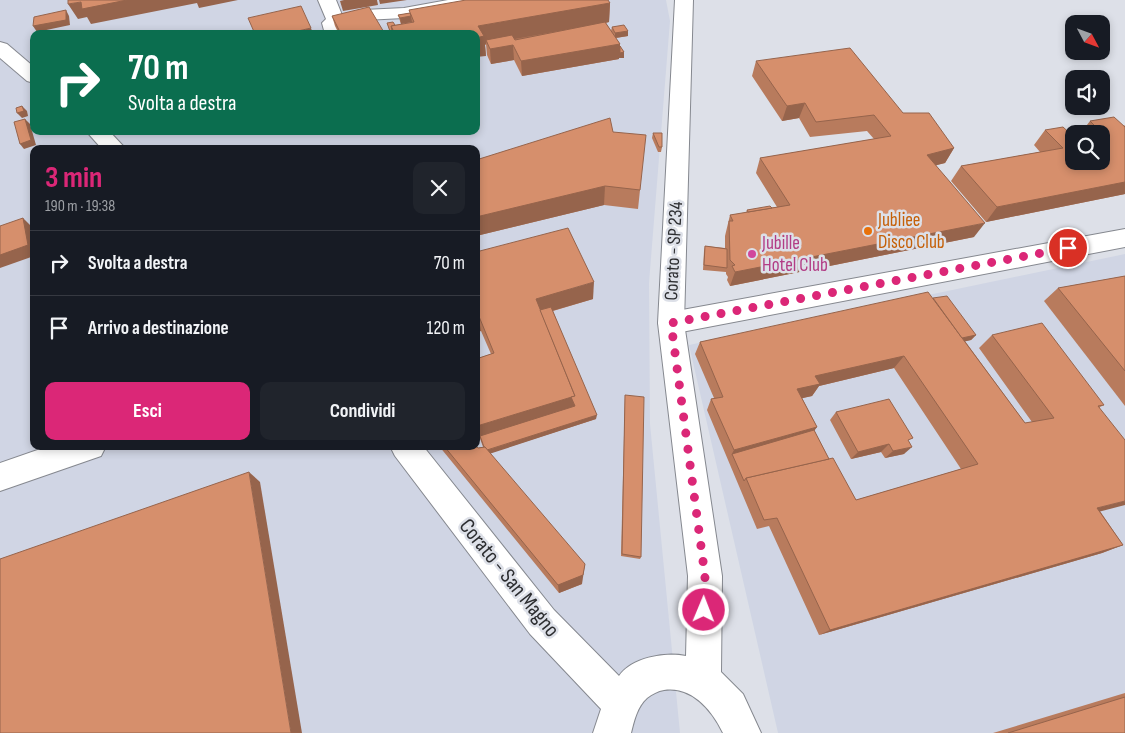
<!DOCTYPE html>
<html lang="it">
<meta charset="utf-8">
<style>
:root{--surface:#171b24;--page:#20242c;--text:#f1f3f6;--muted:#9ea1a6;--line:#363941;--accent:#db2777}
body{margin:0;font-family:"Sofia Sans Condensed",sans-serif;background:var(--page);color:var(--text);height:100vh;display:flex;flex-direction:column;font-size:19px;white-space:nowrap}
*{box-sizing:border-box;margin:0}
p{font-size:16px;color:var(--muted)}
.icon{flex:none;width:28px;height:28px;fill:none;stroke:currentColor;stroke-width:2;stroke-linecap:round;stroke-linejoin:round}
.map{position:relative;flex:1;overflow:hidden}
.sheet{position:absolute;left:30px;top:145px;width:450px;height:305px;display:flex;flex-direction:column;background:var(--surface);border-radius:10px;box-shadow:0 2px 8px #0003}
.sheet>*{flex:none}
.hud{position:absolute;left:30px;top:30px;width:450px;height:105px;border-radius:10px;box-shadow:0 2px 8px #0003;background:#0b6e4f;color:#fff;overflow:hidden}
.needle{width:32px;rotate:131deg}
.buttons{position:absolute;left:1065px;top:15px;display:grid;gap:10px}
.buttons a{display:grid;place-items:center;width:45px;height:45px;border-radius:10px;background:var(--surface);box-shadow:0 2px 8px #0003;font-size:25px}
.pin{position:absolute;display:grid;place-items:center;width:42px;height:42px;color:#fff;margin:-21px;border:2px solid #fff;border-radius:50%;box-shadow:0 1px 5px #0007}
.me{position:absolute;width:55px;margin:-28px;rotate:1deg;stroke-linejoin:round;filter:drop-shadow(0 0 4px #0008)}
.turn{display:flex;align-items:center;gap:18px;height:105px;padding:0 15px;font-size:22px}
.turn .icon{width:65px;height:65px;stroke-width:2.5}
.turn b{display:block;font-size:35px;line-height:42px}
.round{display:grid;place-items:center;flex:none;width:52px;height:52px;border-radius:10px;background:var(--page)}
.head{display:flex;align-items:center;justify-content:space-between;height:85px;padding:0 15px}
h1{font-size:30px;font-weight:700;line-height:38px;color:var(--accent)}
.primary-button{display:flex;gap:10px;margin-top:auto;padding:10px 15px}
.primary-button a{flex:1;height:58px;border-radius:10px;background:var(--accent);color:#fff;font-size:20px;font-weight:700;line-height:58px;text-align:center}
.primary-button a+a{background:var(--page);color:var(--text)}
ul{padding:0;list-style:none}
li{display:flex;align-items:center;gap:15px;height:65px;padding:0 15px;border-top:1px solid var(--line)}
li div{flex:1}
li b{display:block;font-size:19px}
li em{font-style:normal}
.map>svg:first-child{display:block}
.built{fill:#d0d5e4;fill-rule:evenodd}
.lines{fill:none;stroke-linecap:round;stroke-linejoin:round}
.minor-casing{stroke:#85888f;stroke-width:2}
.major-casing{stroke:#85888f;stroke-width:2}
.minor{fill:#fff;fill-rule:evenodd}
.major{fill:#fff;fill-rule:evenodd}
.wall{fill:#b87b5d;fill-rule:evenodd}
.shaded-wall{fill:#96644c}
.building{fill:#d68f6c;stroke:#96644c}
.route{stroke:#db2777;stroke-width:9;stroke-dasharray:0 16.2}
.food-dot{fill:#e8710a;stroke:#dde0e8;stroke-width:2}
.hotel-dot{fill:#d1479c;stroke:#dde0e8;stroke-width:2}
.labels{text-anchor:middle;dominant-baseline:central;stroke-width:5;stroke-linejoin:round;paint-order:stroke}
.food-label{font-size:19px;fill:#c56008;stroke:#dde0e8;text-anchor:start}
.hotel-label{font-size:19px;fill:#b23c85;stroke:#dde0e8;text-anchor:start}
.street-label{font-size:19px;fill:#2c2d30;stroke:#dde0e8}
.near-street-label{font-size:22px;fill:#2c2d30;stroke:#dde0e8}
</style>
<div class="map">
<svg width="1125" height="733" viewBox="0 0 1125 733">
<rect width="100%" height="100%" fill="#dde0e8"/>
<g class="built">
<path d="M0,0H666L670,21L649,283L650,424L680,733H0ZM34,34H476V131H34ZM34,149H476V446H34Z"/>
<path d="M1125,254V733H778L689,345Z"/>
</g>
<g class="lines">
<defs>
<g id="minor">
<path d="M318,0H336L342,15L364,10L404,8L448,0H488L485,4L479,5L404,18L364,20L341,26L343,34H325L322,23L326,19Z"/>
<path d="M1125,229V247L671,334L662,331L658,323L662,315L671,312Z"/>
<path d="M49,446H106L101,456L0,491V463Z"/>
</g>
<g id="major">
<path d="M675,0H693L684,323L722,576L721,672L743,694L761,733H723C712,710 692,686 664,690C658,691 652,694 647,698C637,707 634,721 631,733H593L601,709L530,634L395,456L390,446H423L554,610L619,676C632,657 665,652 686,656L688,576L658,323Z"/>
<path d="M0,42L7,44L34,67V83L27,81L0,58Z"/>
<path d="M86,131H109L126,149H102Z"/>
</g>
</defs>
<use href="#minor" class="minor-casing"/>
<use href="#major" class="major-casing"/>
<use href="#minor" class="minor"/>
<use href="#major" class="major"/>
</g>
<g class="wall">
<path d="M610,3L609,22L606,23L611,31L612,27L628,31V36L616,38L620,44V46L624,52V58H619V59L522,76L514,60L491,64L487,55L486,44L485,45L486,56L476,34H391L387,23L395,25L412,23V22L401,24L398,15L410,13L409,10Z"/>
<path d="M332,16L385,34H339L335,26Z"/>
<path d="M756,61L903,113L954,148L945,163L936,165L974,237L730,286L727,280L728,277L726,274V272L703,270L704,251L705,246L725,248V236L730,215L746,213L747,210L777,207L756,173L760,158L874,139L867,131L810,137L799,118L782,121L752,76Z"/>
<path d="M1090,121L1124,126L1125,125V194L986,222L951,181L961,166L1040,152L1034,145L1045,130L1101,161V134H1080Z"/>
<path d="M613,132L640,190L638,209L604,205L476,236V160Z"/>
<path d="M653,133L662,147L661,152H658L652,138Z"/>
<path d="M476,252L593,299L553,311L596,419L490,453L582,584L559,593L439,446H476L478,448L483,447L476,427V359L491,354L481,331L476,332Z"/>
<path d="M1125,276V406L1044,301L1058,288Z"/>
<path d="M933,298L976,335L971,340L965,341L1025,423L1032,422L979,348L992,335L1104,405L1100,407V511L1123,545L1102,553L819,635L769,526L757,529L707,410L711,399L714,398L695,354L700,342ZM894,368L961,469L856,500L829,459L814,430L817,427L802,398L812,396L819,386Z"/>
<path d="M625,395L641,557L640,559L621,556Z"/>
<path d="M836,412L909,442L904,454L885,458L881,452L851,459L830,420Z"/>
<path d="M1125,693V733H993Z"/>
</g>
<g class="shaded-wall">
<path d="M127,0H238L199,8L197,3L91,24L87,17L78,19L68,4L81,2Z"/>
<path d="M344,0H377L378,5L343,11L340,1Z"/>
<path d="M379,0H407L380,4Z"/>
<path d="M610,3L609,22L487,44L486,40V44L485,45L486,56L476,57V38L478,26Z"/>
<path d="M66,10L69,16L70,25L37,32L33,26Z"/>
<path d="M411,16L412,22L401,24L400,18Z"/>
<path d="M311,28L313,34H285Z"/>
<path d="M628,31V36L615,38V33Z"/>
<path d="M620,44V53L624,52V58H619V59L522,76L521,61Z"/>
<path d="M513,45L514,60L491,64L490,49Z"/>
<path d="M805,103L799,118L782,121L787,106Z"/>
<path d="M22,106L27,111L28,116L22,118L17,113Z"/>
<path d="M25,119L30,124L36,145L24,149L20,144Z"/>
<path d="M954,148L945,163L918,170L927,155Z"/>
<path d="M1125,182V194L986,222L997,207Z"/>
<path d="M605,186L604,205L476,236V217Z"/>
<path d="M23,218L33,228L34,232V256L0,268V255Z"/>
<path d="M985,223L974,237L730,286L735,272Z"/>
<path d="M594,282L593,299L538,315L536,299Z"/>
<path d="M478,314L481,331L476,332V315Z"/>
<path d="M976,335L971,340L946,346L950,341Z"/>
<path d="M904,356L894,368L819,386L812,396L790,401L797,389L815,376Z"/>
<path d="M575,396V410L480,437L477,426Z"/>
<path d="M597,415L596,419L486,455L485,451Z"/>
<path d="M817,427L809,438L732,454L728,461L734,450Z"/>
<path d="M889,444L881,452L851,459L858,452Z"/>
<path d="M912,447L904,454L885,458L893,451Z"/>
<path d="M249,472L260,482L302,733H291Z"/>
<path d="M1125,501V505L1079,517L1097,508Z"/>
<path d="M1123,545L1102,553L819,635L830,630Z"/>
<path d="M585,564L582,584L559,593L558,585Z"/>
</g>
<g class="building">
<path d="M68,0H127L82,9L81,2L68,4Z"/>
<path d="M466,0H608L610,3L478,26L484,36L476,38V34H395L391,26L414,22L409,10Z"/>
<path d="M301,6L311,28L285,34H255L248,18Z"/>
<path d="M369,7L385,34H341L332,16Z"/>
<path d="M66,10V20L33,26L34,17Z"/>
<path d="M410,13L411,16L400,18L398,15Z"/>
<path d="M393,22L395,25L391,26L393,34H391L387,23Z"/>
<path d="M605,22L620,44L521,61L513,45L490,49L486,40L512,35L515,40Z"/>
<path d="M624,25L628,31L615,33L612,27Z"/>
<path d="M620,46L624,52L620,53Z"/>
<path d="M850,48L903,113H929L954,148L927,155L985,223L735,272L732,266L735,265L730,260L729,221H733L730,215L790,205L760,158L891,136L874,115L816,122L805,103L787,106L756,61Z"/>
<path d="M22,106L24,111L17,113L16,108Z"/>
<path d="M1114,117L1125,127V182L997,207L961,166L1063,148L1045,130L1063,127L1074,137V161H1101V140L1108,139L1090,121Z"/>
<path d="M610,118L613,132L646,135L640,190L605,186L476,217V160Z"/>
<path d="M25,119L31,140L20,144L14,122Z"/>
<path d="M653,133H662V147H659Z"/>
<path d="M770,206L772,208L748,212L747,210Z"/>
<path d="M23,218L28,245L0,255V226Z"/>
<path d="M568,228L594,282L536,299L575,396L477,426L476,424V359L494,353L478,314L476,315V252Z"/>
<path d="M705,246L727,249V268L704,265Z"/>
<path d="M1125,276V371L1058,288Z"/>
<path d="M928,292L1025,423L1054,418L992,335L1042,323L1104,405L1098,406L1125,440V501L1097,508L1123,545L830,630L777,518L764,520L746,478L833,458L856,500L978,464L904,356L815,376L820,384L797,389L817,427L734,450L711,399L723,397L700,342Z"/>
<path d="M947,296L976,335L962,338L933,298Z"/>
<path d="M551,307L597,415L487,450L485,447H484L480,436L575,406L571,397L575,396L540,310Z"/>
<path d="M625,395L644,397L641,557L622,554Z"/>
<path d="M889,399L913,438L908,440L912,447L893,451L889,444L858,452L836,412Z"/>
<path d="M814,430L829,459L746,478L744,481L732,454Z"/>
<path d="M444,446H476L478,448L485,447L585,564L583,575L558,585Z"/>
<path d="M249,472L291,733H0V559Z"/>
<path d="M1125,697V733H1008Z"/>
</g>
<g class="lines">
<path class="route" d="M704,610L705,576L671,323L1068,248"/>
</g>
<circle class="food-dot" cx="868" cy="231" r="5"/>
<circle class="hotel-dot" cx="752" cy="254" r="5"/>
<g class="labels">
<g class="food-label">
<text x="878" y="220">Jubliee<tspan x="878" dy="22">Disco Club</tspan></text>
</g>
<g class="hotel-label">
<text x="762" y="243">Jubille<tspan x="762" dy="22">Hotel Club</tspan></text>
</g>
<g class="street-label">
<text transform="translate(674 251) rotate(-87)">Corato - SP 234</text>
</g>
<g class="near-street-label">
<text transform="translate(509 578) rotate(51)">Corato - San Magno</text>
</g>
</g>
</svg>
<div class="buttons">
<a><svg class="needle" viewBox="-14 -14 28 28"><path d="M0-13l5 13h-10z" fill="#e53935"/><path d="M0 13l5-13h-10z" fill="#9ea1a6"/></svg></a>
<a><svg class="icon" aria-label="sound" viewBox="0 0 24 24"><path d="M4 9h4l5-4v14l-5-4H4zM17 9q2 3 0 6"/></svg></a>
<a><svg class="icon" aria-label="search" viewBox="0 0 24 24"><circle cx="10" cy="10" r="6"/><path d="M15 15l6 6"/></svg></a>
</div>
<div class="pin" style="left:1068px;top:248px;background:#d93025"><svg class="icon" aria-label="arrive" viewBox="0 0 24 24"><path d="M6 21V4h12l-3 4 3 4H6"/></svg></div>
<svg class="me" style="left:704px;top:610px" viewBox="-20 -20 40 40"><circle r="17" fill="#db2777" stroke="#fff" stroke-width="3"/><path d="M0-11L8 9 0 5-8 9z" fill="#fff"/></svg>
<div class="hud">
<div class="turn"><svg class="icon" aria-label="right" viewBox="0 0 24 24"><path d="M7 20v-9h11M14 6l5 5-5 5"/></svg><div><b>70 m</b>Svolta a destra</div></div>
</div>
<section class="sheet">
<div class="head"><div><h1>3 min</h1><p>190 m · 19:38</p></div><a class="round"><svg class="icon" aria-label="close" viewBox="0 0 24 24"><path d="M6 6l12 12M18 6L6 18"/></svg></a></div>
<ul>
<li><svg class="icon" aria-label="right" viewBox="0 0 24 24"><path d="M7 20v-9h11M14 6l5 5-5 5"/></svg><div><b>Svolta a destra</b></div><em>70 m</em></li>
<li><svg class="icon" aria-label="arrive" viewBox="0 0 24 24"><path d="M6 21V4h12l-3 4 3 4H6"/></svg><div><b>Arrivo a destinazione</b></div><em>120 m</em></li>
</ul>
<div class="primary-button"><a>Esci</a><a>Condividi</a></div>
</section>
</div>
